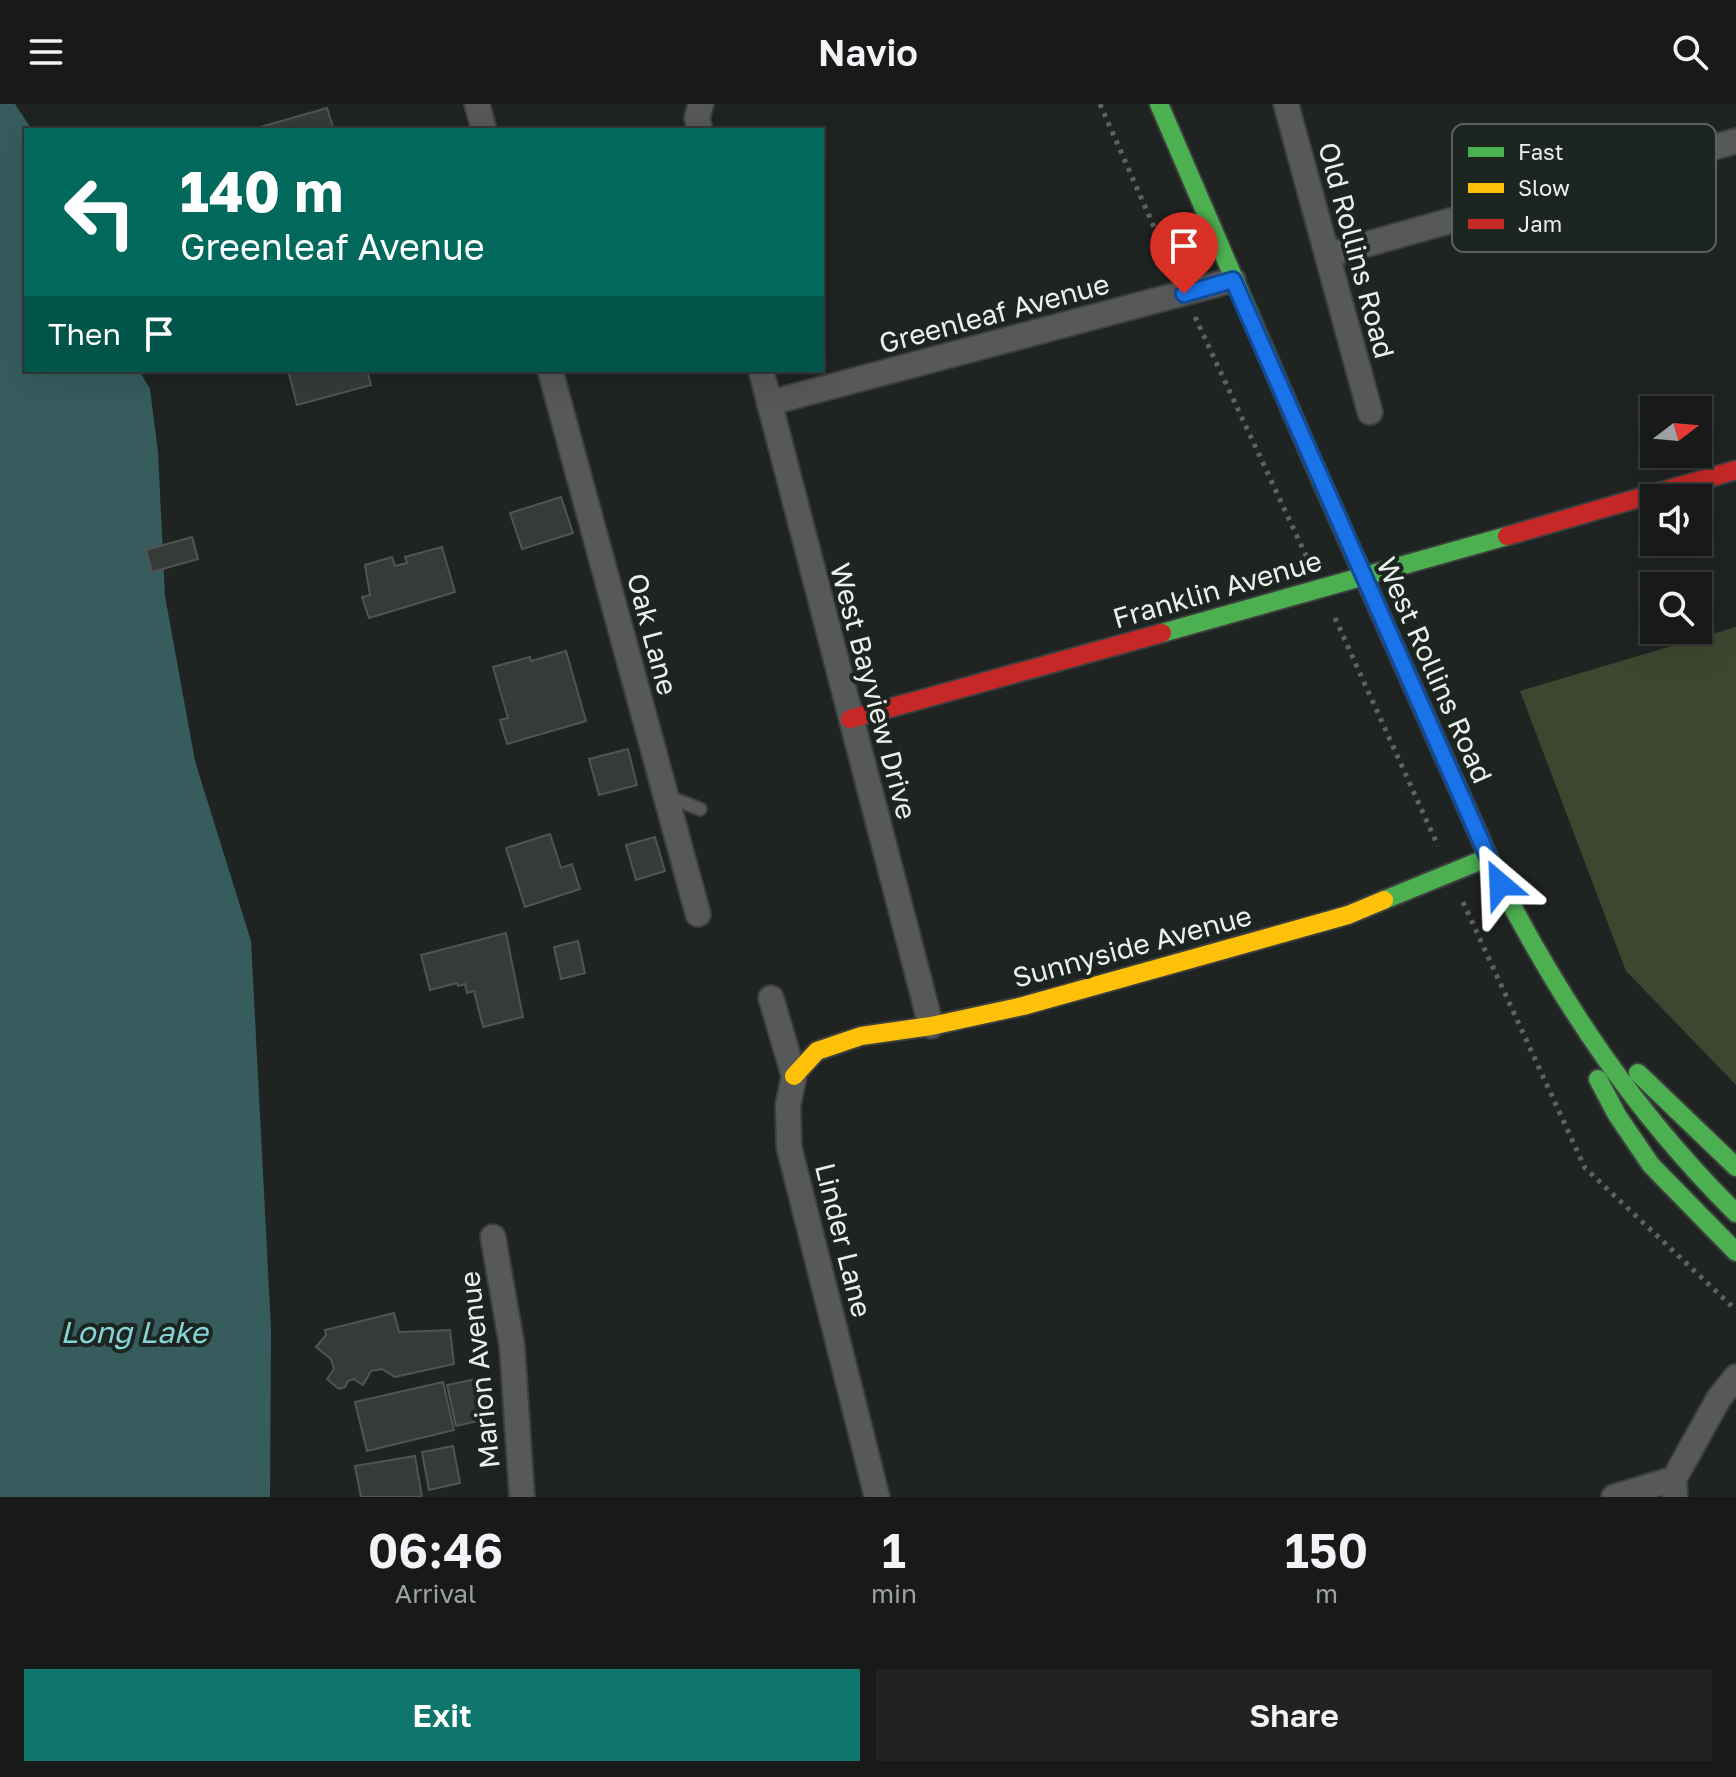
<!DOCTYPE html>
<style>
:root{--surface:#171a19;--page:#202322;--text:#f1f3f6;--muted:#9ea1a2;--line:#363838;--accent:#0f766e}
body{margin:0;font-family:"Golos Text",sans-serif;background:var(--page);color:var(--text);height:100vh;display:flex;flex-direction:column;font-size:30px;white-space:nowrap}
*{box-sizing:border-box;margin:0}
p{font-size:26px;color:var(--muted)}
.icon{flex:none;width:44px;height:44px;fill:none;stroke:currentColor;stroke-width:2;stroke-linecap:round;stroke-linejoin:round}
.map{position:relative;height:1393px;overflow:hidden}
.panel{display:flex;flex-direction:column;background:var(--surface);flex:1}
.panel>*{flex:none}
.top-card{position:absolute;left:24px;top:24px;width:800px;height:244px;border-radius:0px;box-shadow:0 8px 32px #0002,0 0 0 2px var(--line);background:#00695c;color:#fff;overflow:hidden}
.needle{width:52px;rotate:74deg}
.buttons{position:absolute;left:1640px;top:292px;display:grid;gap:16px}
.buttons a{display:grid;place-items:center;width:72px;height:72px;border-radius:0px;background:var(--surface);box-shadow:0 8px 32px #0002,0 0 0 2px var(--line);font-size:40px}
.pin{position:absolute;display:grid;place-items:center;width:68px;height:68px;color:#fff;margin:-82px -34px;border-radius:50% 50% 50% 0;rotate:-45deg;box-shadow:0 0 8px #0007}
.pin .icon{rotate:45deg}
.me{position:absolute;width:88px;margin:-44px;rotate:334deg;stroke-linejoin:round;filter:drop-shadow(0 0 6px #0008)}
.turn{display:flex;align-items:center;gap:28px;height:168px;padding:0 24px;font-size:36px}
.turn .icon{width:104px;height:104px;stroke-width:2.5}
.turn b{display:block;font-size:56px;line-height:68px}
.then{display:flex;align-items:center;height:76px;padding:0 24px;background:#0003;gap:16px;font-size:30px}
.eta{display:flex;justify-content:space-evenly;align-items:center;height:136px;text-align:center}
.eta b{font-size:48px;font-weight:600;line-height:56px}
.primary-button{display:flex;gap:16px;margin-top:auto;padding:16px 24px}
.primary-button a{flex:1;height:92px;border-radius:0px;background:var(--accent);color:#fff;font-size:32px;font-weight:600;line-height:92px;text-align:center}
.primary-button a+a{background:var(--page);color:var(--text)}
header{display:flex;justify-content:space-between;align-items:center;height:104px;padding:0 24px;background:var(--surface);font-size:36px;font-weight:600}
.map>svg:first-child{display:block}
.green{fill:#3f462f}
.water{fill:#365c5e}
.building{fill:#363a38;stroke:#525452;stroke-width:2}
.lines{fill:none;stroke-linecap:round;stroke-linejoin:round}
.lane-casing{stroke:#3c3f3e;stroke-width:16}
.street-casing{stroke:#3c3f3e;stroke-width:28}
.fast-casing{stroke:#3c3f3e;stroke-width:22}
.slow-casing{stroke:#3c3f3e;stroke-width:22}
.jam-casing{stroke:#3c3f3e;stroke-width:22}
.path{stroke:#606261;stroke-width:5;stroke-dasharray:4 6;stroke-linecap:butt}
.lane{stroke:#575958;stroke-width:12}
.street{stroke:#575958;stroke-width:24}
.fast{stroke:#4caf50;stroke-width:18}
.slow{stroke:#ffc107;stroke-width:18}
.jam{stroke:#c62828;stroke-width:18}
.route-casing{stroke:#114b97;stroke-width:20}
.route{stroke:#1a73e8;stroke-width:14}
.labels{text-anchor:middle;dominant-baseline:central;stroke-width:8;stroke-linejoin:round;paint-order:stroke}
.street-label{font-size:28px;fill:#ebf0ed;stroke:#1d2520}
.water-label{font-size:30px;font-style:italic;fill:#85d5d6;stroke:#1d2520}
.key{fill:#1d2520;stroke:#5b625e;stroke-width:2}
.key-label{font-size:22px;fill:#ebf0ed}
</style>
<header><svg class="icon" aria-label="menu" viewBox="0 0 24 24"><path d="M4 6h16M4 12h16M4 18h16"/></svg>Navio<svg class="icon" aria-label="search" viewBox="0 0 24 24"><circle cx="10" cy="10" r="6"/><path d="M15 15l6 6"/></svg></header>
<div class="map">
<svg width="1736" height="1393" viewBox="0 0 1736 1393">
<rect width="100%" height="100%" fill="#1f2321"/>
<path class="green" d="M1736,523V981L1626,867L1520,587Z"/>
<path class="water" d="M0,0H15L32,26H26V266H139L150,285L158,348L165,492L195,657L251,837L271,1224L270,1393H0Z"/>
<g class="building">
<path d="M327,4L334,26H250Z"/>
<path d="M288,266H367L371,281L297,301Z"/>
<path d="M561,393L573,429L522,445L510,409Z"/>
<path d="M192,433L198,455L152,468L146,446Z"/>
<path d="M442,443L455,488L369,514L362,493L370,491L365,461L392,453L395,462L407,459L405,453Z"/>
<path d="M566,547L586,617L507,640L500,616L508,614L493,563L530,553L531,557Z"/>
<path d="M628,645L637,681L599,691L589,655Z"/>
<path d="M550,730L561,764L572,760L580,785L525,803L506,744Z"/>
<path d="M655,733L665,767L636,776L626,741Z"/>
<path d="M506,829L523,913L483,923L474,887L467,889L465,880L458,882L457,879L430,886L421,851Z"/>
<path d="M578,837L585,869L561,875L554,843Z"/>
<path d="M394,1209L399,1228L450,1226L454,1260L395,1273L382,1265L371,1267L363,1281L354,1275L348,1277L345,1283L339,1285L327,1275L334,1265L331,1255L316,1243L326,1231L325,1226Z"/>
<path d="M481,1274L490,1314L456,1322L447,1281Z"/>
<path d="M443,1278L454,1326L367,1347L355,1298Z"/>
<path d="M453,1342L460,1379L429,1386L422,1348Z"/>
<path d="M415,1352L422,1393H361L355,1362Z"/>
</g>
<g class="lines">
<defs>
<path id="lane" d="M666,692L700,705"/>
<g id="street">
<path d="M477,0L484,26"/>
<path d="M1286,0L1370,308"/>
<path d="M700,26L697,14L701,0"/>
<path d="M1328,151L1736,37"/>
<path d="M550,266L698,810"/>
<path d="M761,266L931,922"/>
<path d="M769,299L1233,176"/>
<path d="M771,894L794,972L788,1001L789,1043L877,1393"/>
<path d="M493,1133L512,1242L522,1393"/>
<path d="M1614,1393L1674,1375"/>
<path d="M1675,1393L1674,1375L1719,1294L1736,1273"/>
</g>
<g id="fast">
<path d="M1159,0L1316,365"/>
<path d="M1162,529L1507,432"/>
<path d="M1499,777C1563,901 1636,1010 1736,1109"/>
<path d="M1384,796L1487,754"/>
<path d="M1638,969L1736,1063"/>
<path d="M1598,975L1617,1011L1651,1061L1736,1148"/>
</g>
<g id="slow">
<path d="M1316,365L1499,777"/>
<path d="M794,972L817,947L861,932L931,922L1023,902L1348,811L1384,796"/>
</g>
<g id="jam">
<path d="M1507,432L1736,366"/>
<path d="M850,615L1162,529"/>
</g>
</defs>
<use href="#lane" class="lane-casing"/>
<use href="#street" class="street-casing"/>
<use href="#fast" class="fast-casing"/>
<use href="#slow" class="slow-casing"/>
<use href="#jam" class="jam-casing"/>
<g class="path">
<path d="M1100,0L1172,164"/>
<path d="M1195,213L1309,458"/>
<path d="M1335,514L1438,742"/>
<path d="M1463,798L1585,1064L1736,1206"/>
</g>
<use href="#lane" class="lane"/>
<use href="#street" class="street"/>
<use href="#fast" class="fast"/>
<use href="#slow" class="slow"/>
<use href="#jam" class="jam"/>
</g>
<g class="lines">
<defs>
<path id="route" d="M1184,190L1233,176L1500,780"/>
</defs>
<use href="#route" class="route-casing"/>
<use href="#route" class="route"/>
</g>
<g class="labels">
<g class="street-label">
<text transform="translate(1357 146) rotate(75)">Old Rollins Road</text>
<text transform="translate(994 209) rotate(-15)">Greenleaf Avenue</text>
<text transform="translate(1217 485) rotate(-16)">Franklin Avenue</text>
<text transform="translate(653 530) rotate(75)">Oak Lane</text>
<text transform="translate(1435 566) rotate(66)">West Rollins Road</text>
<text transform="translate(874 587) rotate(75)">West Bayview Drive</text>
<text transform="translate(1132 842) rotate(-15)">Sunnyside Avenue</text>
<text transform="translate(844 1136) rotate(76)">Linder Lane</text>
<text transform="translate(479 1266) rotate(-96)">Marion Avenue</text>
</g>
<g class="water-label">
<text x="134" y="1228">Long Lake</text>
</g>
</g>
<rect x="1452" y="20" width="264" height="128" rx="12" class="key"/>
<rect x="1468" y="43" width="36" height="10" fill="#4caf50"/>
<rect x="1468" y="79" width="36" height="10" fill="#ffc107"/>
<rect x="1468" y="115" width="36" height="10" fill="#c62828"/>
<g class="key-label">
<text x="1518" y="56">Fast</text>
<text x="1518" y="92">Slow</text>
<text x="1518" y="128">Jam</text>
</g>
</svg>
<div class="buttons">
<a><svg class="needle" viewBox="-14 -14 28 28"><path d="M0-13l5 13h-10z" fill="#e53935"/><path d="M0 13l5-13h-10z" fill="#9ea1a2"/></svg></a>
<a><svg class="icon" aria-label="sound" viewBox="0 0 24 24"><path d="M4 9h4l5-4v14l-5-4H4zM17 9q2 3 0 6"/></svg></a>
<a><svg class="icon" aria-label="search" viewBox="0 0 24 24"><circle cx="10" cy="10" r="6"/><path d="M15 15l6 6"/></svg></a>
</div>
<div class="pin" style="left:1184px;top:190px;background:#d93025"><svg class="icon" aria-label="arrive" viewBox="0 0 24 24"><path d="M6 21V4h12l-3 4 3 4H6"/></svg></div>
<svg class="me" style="left:1500px;top:780px" viewBox="-20 -20 40 40"><path d="M0-17L14 15 0 8-14 15z" fill="#1a73e8" stroke="#fff" stroke-width="4"/></svg>
<div class="top-card">
<div class="turn"><svg class="icon" aria-label="left" viewBox="0 0 24 24"><path d="M17 20v-9H6M10 6l-5 5 5 5"/></svg><div><b>140 m</b>Greenleaf Avenue</div></div>
<div class="then">Then<svg class="icon" aria-label="arrive" viewBox="0 0 24 24"><path d="M6 21V4h12l-3 4 3 4H6"/></svg></div>
</div>
</div>
<section class="panel">
<div class="eta">
<div><b>06:46</b><p>Arrival</p></div>
<div><b>1</b><p>min</p></div>
<div><b>150</b><p>m</p></div>
</div>
<div class="primary-button"><a>Exit</a><a>Share</a></div>
</section>
